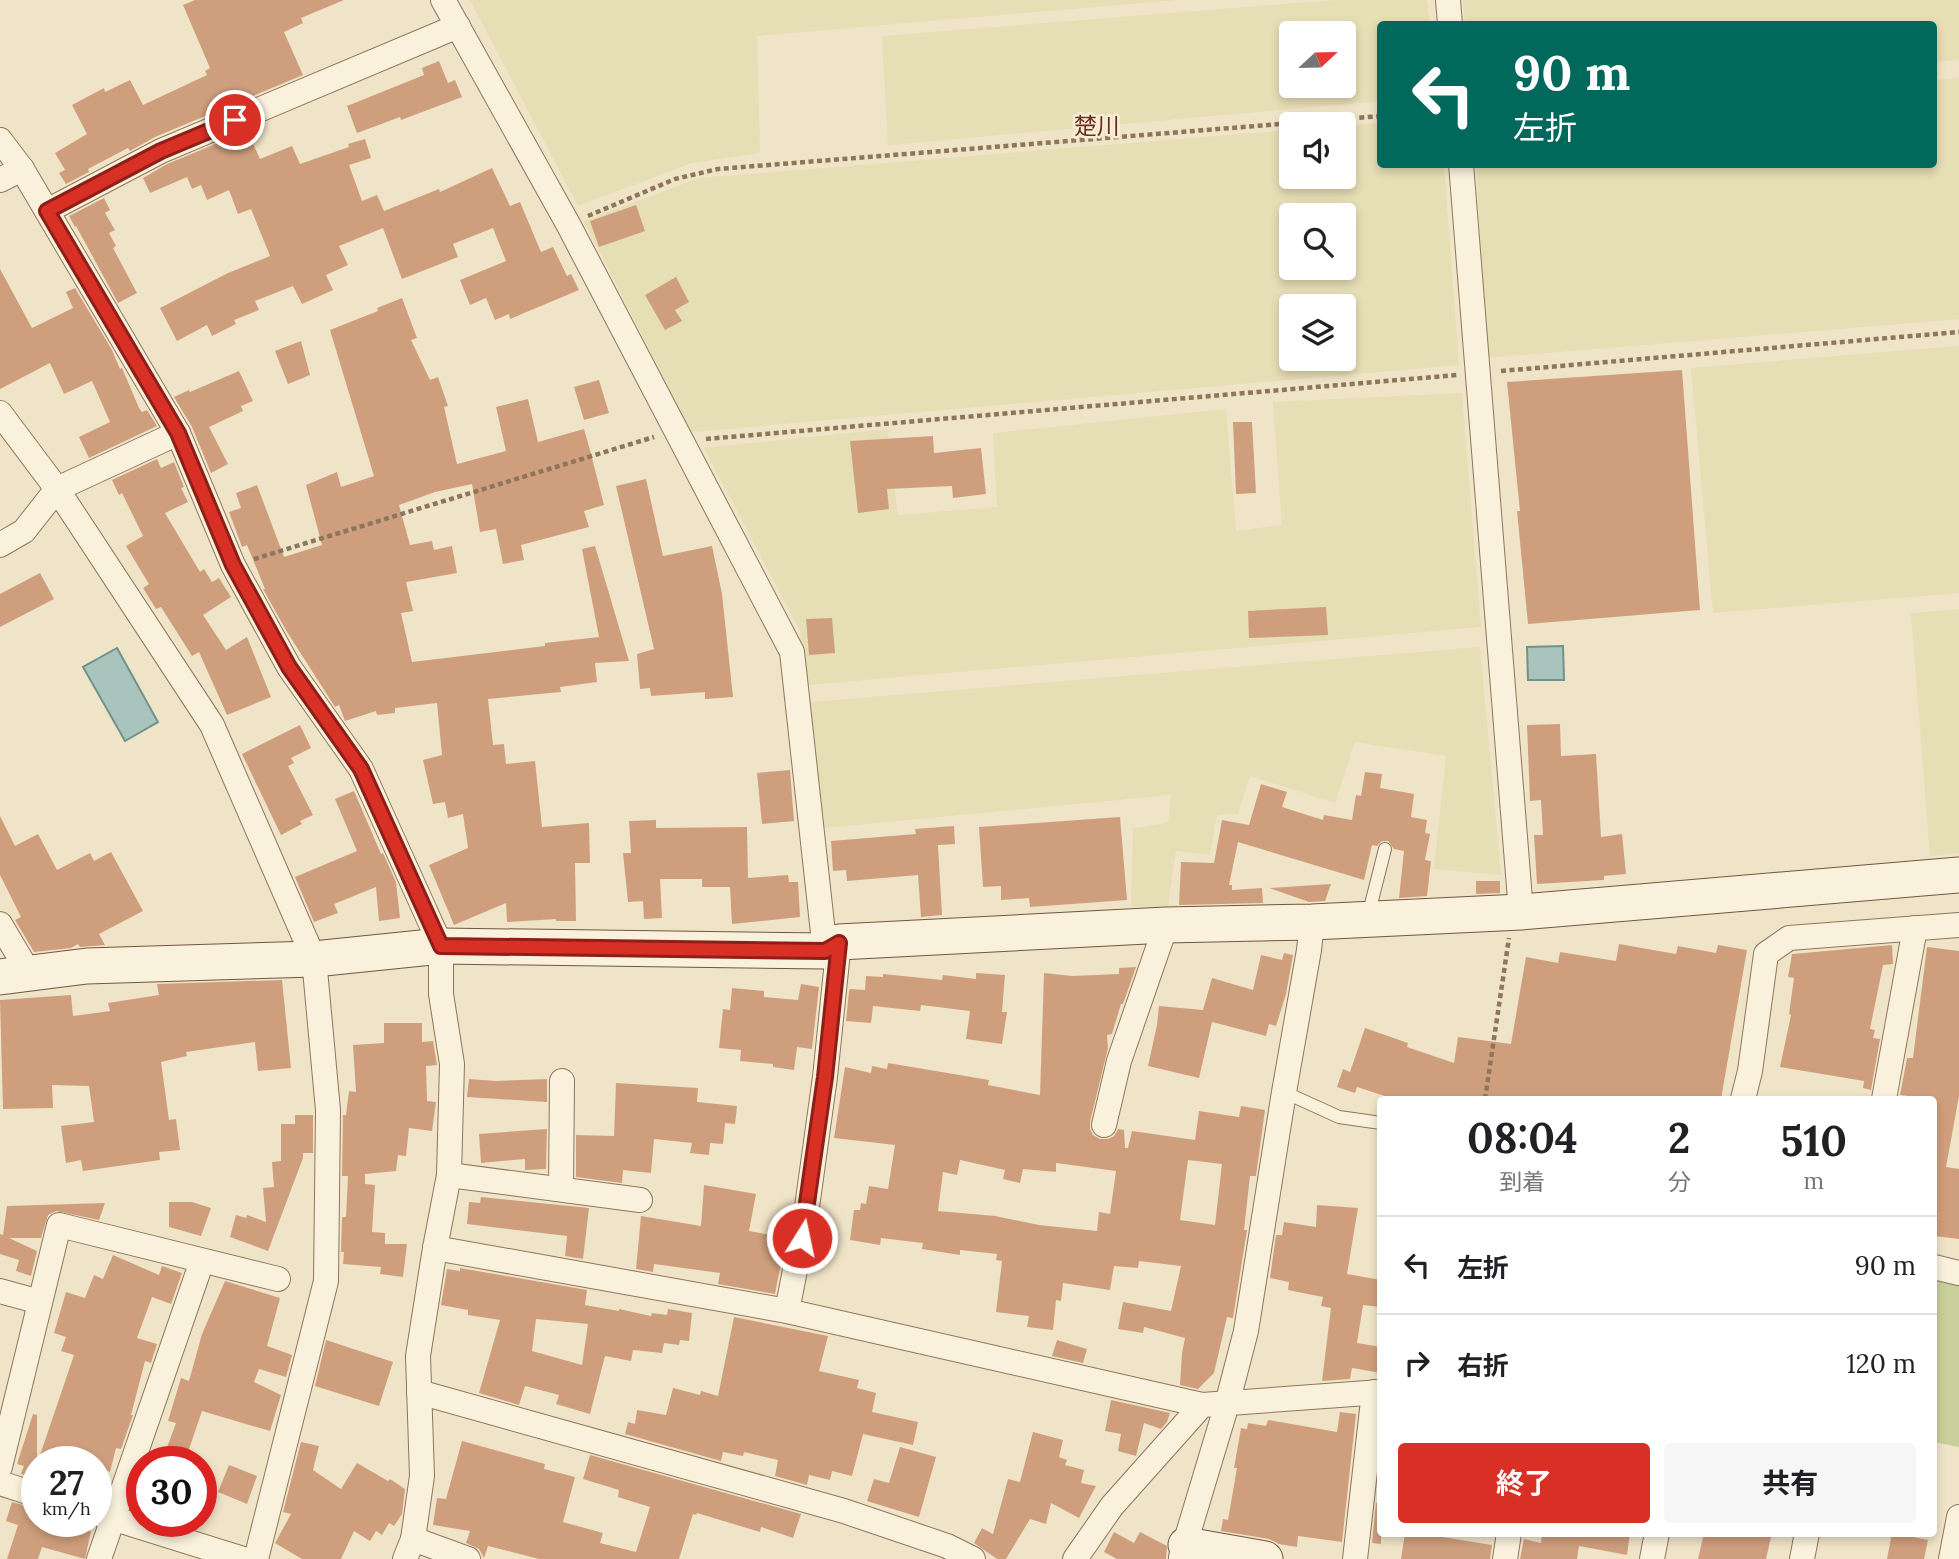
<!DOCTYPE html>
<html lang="ja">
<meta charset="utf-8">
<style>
:root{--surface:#fff;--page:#f6f6f6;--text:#202124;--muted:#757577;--line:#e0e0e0;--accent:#d93025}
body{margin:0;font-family:Lora,"Noto Sans JP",serif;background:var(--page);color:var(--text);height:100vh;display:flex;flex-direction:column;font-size:26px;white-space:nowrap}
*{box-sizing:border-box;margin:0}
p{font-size:23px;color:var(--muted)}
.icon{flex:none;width:38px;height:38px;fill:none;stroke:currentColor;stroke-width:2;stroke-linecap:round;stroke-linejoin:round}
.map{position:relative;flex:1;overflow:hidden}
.panel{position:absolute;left:1377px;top:1096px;width:560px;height:441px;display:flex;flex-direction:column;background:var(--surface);border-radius:7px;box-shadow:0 4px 10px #0003}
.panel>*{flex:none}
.banner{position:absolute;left:1377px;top:21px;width:560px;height:147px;border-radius:7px;box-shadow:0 4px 10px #0003;background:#00695c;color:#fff;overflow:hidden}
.needle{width:46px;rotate:68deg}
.buttons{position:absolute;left:1279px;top:21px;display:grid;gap:14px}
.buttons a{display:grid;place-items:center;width:77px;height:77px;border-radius:7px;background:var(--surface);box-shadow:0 4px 10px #0003;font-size:35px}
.speed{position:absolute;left:21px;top:1446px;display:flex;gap:14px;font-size:35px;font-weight:700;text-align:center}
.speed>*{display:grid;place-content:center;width:91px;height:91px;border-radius:50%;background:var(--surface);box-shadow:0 4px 10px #0003;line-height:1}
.speed small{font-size:18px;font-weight:400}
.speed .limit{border:10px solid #d22;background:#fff;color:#111}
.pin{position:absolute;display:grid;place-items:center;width:60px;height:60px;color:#fff;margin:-30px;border:4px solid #fff;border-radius:50%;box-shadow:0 2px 7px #0007}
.me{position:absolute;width:77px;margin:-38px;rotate:10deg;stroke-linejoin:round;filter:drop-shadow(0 0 5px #0008)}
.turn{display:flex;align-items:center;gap:24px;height:147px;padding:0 21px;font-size:32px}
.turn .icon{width:91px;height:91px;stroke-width:2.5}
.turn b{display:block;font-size:49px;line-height:60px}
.eta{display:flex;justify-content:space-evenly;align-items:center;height:119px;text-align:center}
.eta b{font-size:42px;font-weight:700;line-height:49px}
.primary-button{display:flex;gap:14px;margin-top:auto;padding:14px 21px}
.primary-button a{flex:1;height:80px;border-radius:7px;background:var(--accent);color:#fff;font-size:28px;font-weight:700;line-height:80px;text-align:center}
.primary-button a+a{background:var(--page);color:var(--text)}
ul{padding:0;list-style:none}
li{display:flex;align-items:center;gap:21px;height:98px;padding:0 21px;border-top:2px solid var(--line)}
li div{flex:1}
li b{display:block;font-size:26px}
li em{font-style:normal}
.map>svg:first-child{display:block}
.farmland{fill:#e6deb5;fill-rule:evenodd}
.green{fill:#c9cf9b}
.water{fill:#a9c4bc;stroke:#6f938a;stroke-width:2}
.building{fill:#cf9f7d;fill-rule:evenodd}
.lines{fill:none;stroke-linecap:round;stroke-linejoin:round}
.lane-casing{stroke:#8d765c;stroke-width:14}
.street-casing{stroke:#8d765c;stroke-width:26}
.secondary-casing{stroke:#6f573f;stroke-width:37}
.path{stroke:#8d765c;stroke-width:4.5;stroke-dasharray:5 3.5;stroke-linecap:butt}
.lane{stroke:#faf1dc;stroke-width:12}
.street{stroke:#faf1dc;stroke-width:24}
.secondary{stroke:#faf1dc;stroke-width:35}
.route-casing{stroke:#8d1f18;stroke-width:18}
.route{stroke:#d93025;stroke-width:12}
.labels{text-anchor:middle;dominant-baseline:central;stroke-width:5;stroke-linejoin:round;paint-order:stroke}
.neighbourhood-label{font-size:23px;fill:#6b2e1e;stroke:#f7eed8}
</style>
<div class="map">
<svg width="1959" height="1559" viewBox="0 0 1959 1559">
<rect width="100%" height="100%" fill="#f0e4c8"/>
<g class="farmland">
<path d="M470,0H1176L757,36L760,153L692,163L578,206Z"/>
<path d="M1336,0H1427L1430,24H1381V101L888,145L882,36ZM1344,33V86H1292V33Z"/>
<path d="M1463,0H1959V60L1934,62V24H1465Z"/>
<path d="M1959,78V319L1487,358L1476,165L1934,164V80Z"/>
<path d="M1381,123V164L1444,165L1459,365L691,432L584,221L699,178L1291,130L1292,177H1344V126ZM1292,215H1344V268H1292ZM1292,306H1344V359H1292Z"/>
<path d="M1959,346V593L1713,613L1691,368Z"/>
<path d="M1462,393L1481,627L807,685L800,631L704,448L887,429L898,515L997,507L993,433L1226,409L1236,531L1282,525L1273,402Z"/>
<path d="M1959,609V853L1930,856L1911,613Z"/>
<path d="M1480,647L1501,875L1434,869L1446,756L1355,742L1335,803L1250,776L1238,814L1217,815L1210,855L1176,851L1168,907H1131L1133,828L1168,823L1171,795L824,828L810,702Z"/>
</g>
<path class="green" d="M1934,1279L1959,1283V1447L1934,1442Z"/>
<g class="water">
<path d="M1563,646L1564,680H1528L1527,647Z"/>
<path d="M117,648L158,722L125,741L83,667Z"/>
</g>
<g class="building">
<path d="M195,0H344L301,18L303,23L284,32L303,75L155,137L130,151L128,148L88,169L89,172L66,184L59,173L65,170L55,153L87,134L72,105L104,88L105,92L130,80L143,105L207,75L205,71L210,68L183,5Z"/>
<path d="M439,61L448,83L455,80L462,97L401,120L400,117L357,133L347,106L424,75L422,68Z"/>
<path d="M247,131L260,159L292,146L300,164L349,147L348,144L365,139L371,158L349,165L362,201L377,195L384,211L439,189L440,192L492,168L510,206L520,202L541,252L553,247L567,276L571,274L579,290L510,319L509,314L495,320L486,298L470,305L460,280L506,261L493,228L453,244L458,257L402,279L383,228L339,246L348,265L326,275L333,290L302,304L293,286L255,301L259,310L234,320L236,324L212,336L207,325L177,341L160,308L228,273L270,256L251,209L238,214L229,190L207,200L201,185L192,189L187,177L150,193L143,178L167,164Z"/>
<path d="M104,198L110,210L105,213L115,230L109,233L116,246L113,248L137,293L118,303L76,226L75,227L69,216Z"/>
<path d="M636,205L645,231L599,247L590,221Z"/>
<path d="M0,269L32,328L73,308L66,292L75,288L112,350L120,369L122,368L139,408L142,412L147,410L157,426L89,458L79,437L110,422L92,381L64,394L50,363L0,389Z"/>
<path d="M676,277L689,302L675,310L682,321L665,330L645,295Z"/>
<path d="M402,298L417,338L411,340L430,380L438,377L448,406L444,407L457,464L506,451L496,407L528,399L538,442L584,429L590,450L604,505L584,511L589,527L521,545L524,560L503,564L496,529L480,532L472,484L435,492L399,505L410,545L432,541L434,550L452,546L457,573L406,582L413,611L401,613L412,662L545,646V643L599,637L582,549L595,546L629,661L595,663L597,682L560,687L561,692L488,699L493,745L504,744L506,764L535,761L542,827L589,823L590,863H575L576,921H556V919L507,922L506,903L454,925L429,865L468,848L463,814L448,818L445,802L433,804L423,760L442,755L437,703L395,708V713L377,715L376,711L345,721L339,705L335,707L287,632L263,589H265L247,545L242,547L229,512L241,508L236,493L257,485L284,557L322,545L306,485L337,472L341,487L374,476L330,330L378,311L377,308Z"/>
<path d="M301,341L310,375L288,384L275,351Z"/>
<path d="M1682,370L1700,610L1528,624L1517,511H1520L1507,382Z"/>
<path d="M239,371L253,401L241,406L243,411L209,427L228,464L211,473L192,427L174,397L189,390L190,392Z"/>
<path d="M599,380L609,413L584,420L574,387Z"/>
<path d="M1233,422H1252L1256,493L1236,494Z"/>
<path d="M933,436L934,453L981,448L986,494L953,498L952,486L887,489L889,509L858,513L850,441Z"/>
<path d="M157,459L161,468L174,462L184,487L181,488L188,502L165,513L200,572L204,569L212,582L219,578L231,597L203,615L226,650L247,637L271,697L227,715L199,652L192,656L161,607L156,609L143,588L149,584L126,546L143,536L122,493L119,495L112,480Z"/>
<path d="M646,479L663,556L712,546L722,594L733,697L705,699V692L651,696L650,688L640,689L637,654L654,649L616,486Z"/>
<path d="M40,573L54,599L0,627V594Z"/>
<path d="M1326,607L1328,635L1249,638L1248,611Z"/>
<path d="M832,618L835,653L809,655L806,619Z"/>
<path d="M1560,724L1561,756L1596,754L1601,837L1622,834L1626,874L1604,876V880L1537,884L1534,835H1543L1541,800L1530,801L1527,725Z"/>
<path d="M300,725L311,748L291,758L294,763L288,766L313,815L300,821L302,824L281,835L242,754Z"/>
<path d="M790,770L794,821L762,824L757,773Z"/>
<path d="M1365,772L1382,774L1380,788L1414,794L1411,817L1427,820L1425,833L1430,834L1425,860L1431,861L1427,896L1399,898L1404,851L1394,849L1388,841H1382L1377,846L1372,845L1364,880L1238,842L1229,885H1232V890L1262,888L1263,903L1179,905L1181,862L1214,863L1222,820L1249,825L1261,784L1287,792L1282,807L1323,820L1324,815L1352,820L1356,795L1361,796Z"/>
<path d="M354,791L381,854L383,853L396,882L400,918L379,921L376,887L334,904L338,913L314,922L295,877L357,851L335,799Z"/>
<path d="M0,816L15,846L38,834L57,870L90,853L94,861L111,852L143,911L99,934L105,945L80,947L78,944L71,948L34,952L15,920L21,917L0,875Z"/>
<path d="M1120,817L1127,900L1030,907L1029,898L1001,900V886L983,887L979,827Z"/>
<path d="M656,820V828L747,827L748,878L788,875L789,882H798L800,917L732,924L730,887H702V879H660L662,918L644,919L643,901L628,902L623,853H631L629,821Z"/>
<path d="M954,826L955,844L938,845L942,915L921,917L918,875L847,881L846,870L833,871L831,841L916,834L915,829Z"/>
<path d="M1476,881H1500V893L1476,894Z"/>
<path d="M1331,884L1325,901L1309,902L1269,888Z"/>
<path d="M1619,944L1676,954L1678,946L1716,953L1718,945L1747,950L1721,1099H1394L1357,1087L1355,1093L1337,1087L1343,1069L1350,1072L1365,1028L1408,1043L1407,1047L1454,1063L1458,1037L1511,1044L1526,957L1558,963L1560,952L1616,961Z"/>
<path d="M1892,945L1893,964L1883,965L1870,1029L1875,1030L1873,1038L1880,1039L1871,1090L1863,1088L1864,1081L1780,1067L1791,1015L1789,1014L1794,978L1788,977L1792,954Z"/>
<path d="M1927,947L1959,951V1096L1946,1167L1959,1169V1239L1934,1236V1099L1900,1095L1907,1058H1913Z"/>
<path d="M1284,953L1293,955L1286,994L1276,1026L1269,1024L1266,1036L1212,1022L1199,1078L1148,1066L1157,1025L1159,1006L1203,1010L1212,978L1253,990L1261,955L1282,960Z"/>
<path d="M1136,967L1123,1004H1121L1112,1034L1107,1035L1108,1048L1090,1122V1129L1093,1135L1100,1139H1108L1114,1136L1118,1129L1124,1130L1125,1148H1128L1132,1131L1195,1140L1199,1111L1239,1117L1241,1106L1265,1110L1256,1176H1250L1244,1230H1247L1233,1318L1227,1317L1214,1373L1198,1389L1180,1385L1182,1353L1185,1338L1144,1327L1143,1333L1118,1329L1123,1302L1171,1311L1181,1266L1139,1261L1138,1268L1114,1266L1110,1290L1063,1283L1061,1301L1056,1300L1053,1330L1027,1327L1029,1316L996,1312L1002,1261L996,1260L997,1254L960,1250V1255L922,1249L923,1243L881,1238L880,1245L850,1240L854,1210H860L861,1203L866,1204L869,1186L888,1189L895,1145L834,1138L845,1067L871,1073L872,1066L887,1069L888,1063L989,1080L988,1085L1040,1095L1044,973L1072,976L1119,974V968ZM960,1160L1005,1170L1003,1179L1020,1183L1023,1169L1056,1172V1163L1116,1171L1110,1214L1099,1212L1097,1231L1039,1225L995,1216L938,1211L943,1172L957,1175ZM1188,1160L1222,1164L1215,1225L1180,1220Z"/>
<path d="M976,973L1005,975L1002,1012H1007L1002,1044L966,1039L970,1011L921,1005L920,1011L873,1006L871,1023L846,1021L849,991L850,989L865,990L866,976L883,977V974L942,980L943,975L976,979Z"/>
<path d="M282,980L291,1068L258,1071L255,1042L186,1052L187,1056L161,1062L169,1120L176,1119L180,1150L159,1152L160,1160L83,1171L81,1160L66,1163L61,1126L94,1122L89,1086L52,1085L53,1108L3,1109L0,1000L71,995L73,1016L110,1011L108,1003L159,995L157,984Z"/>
<path d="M801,984L819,987L812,1049L797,1047L794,1070L773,1067V1064L740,1061L741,1050L719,1048L723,1009L730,1010L732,988L764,991V997L798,1000Z"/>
<path d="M384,1023H422V1042L433,1041L437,1065L426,1066L427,1101L436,1102L432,1131L409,1128L406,1156L398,1155L396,1171L365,1174V1184L375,1185L372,1232L385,1233V1244H407L403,1277L380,1274L381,1267L343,1264L344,1252H341L342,1217H346L348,1176H342L343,1115H346L349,1091L356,1092L353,1045L384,1043Z"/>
<path d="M469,1079L496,1081L547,1079V1102L467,1097Z"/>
<path d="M616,1083L698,1088L697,1102L737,1106L735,1124L725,1123L723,1144L710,1143L709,1155L690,1153L692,1143L654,1139L651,1173L623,1170L622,1183L576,1177V1135L614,1136Z"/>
<path d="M295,1115H313V1153H303V1158L268,1251L230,1237L236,1215L246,1218L247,1215L266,1222L263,1188L274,1187L272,1162L281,1161V1124H295Z"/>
<path d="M547,1129L546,1169L525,1170V1159L481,1163L479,1134Z"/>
<path d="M704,1185L756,1194L749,1231L786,1238L775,1294L718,1284L720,1273L654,1264L653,1272L636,1269L641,1216L701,1226Z"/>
<path d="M481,1197L589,1208L583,1259L565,1256L567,1236L467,1224L469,1202L480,1203Z"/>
<path d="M169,1202H192L211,1208L201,1236L169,1227Z"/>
<path d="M105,1203L99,1220L56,1211L48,1215L41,1238H9L37,1251L31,1276L16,1271L19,1260L0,1254V1234L3,1235L7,1206Z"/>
<path d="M1317,1205L1358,1208L1347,1274L1381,1280V1307L1363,1305L1357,1343L1381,1347V1373L1352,1368L1350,1379L1322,1381L1331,1308L1321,1306L1323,1297L1288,1290L1289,1282L1270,1278L1276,1235H1282L1284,1222L1316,1227Z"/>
<path d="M113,1255L159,1275L162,1266L182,1273L171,1304L152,1297L137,1338L157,1344L151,1363L145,1361L131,1415H133L121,1449L116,1448L110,1472L96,1466V1461H83L61,1453L58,1461H38L74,1355L61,1351L66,1337L54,1333L66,1292L85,1298L94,1275L103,1279Z"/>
<path d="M460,1268L587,1290L585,1305L619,1311V1309L651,1316L652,1313L667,1315L668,1309L692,1313L689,1341L680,1340L679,1345L664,1343L662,1353L633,1350L631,1361L605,1356L590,1414L556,1404L559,1395L525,1386L519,1405L479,1393L500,1320L468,1315V1310L441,1305L447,1269L460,1271ZM536,1319L588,1324L582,1365L532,1351Z"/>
<path d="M225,1281L280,1298L267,1346L292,1355L286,1377L259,1369L254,1382L281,1395L270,1431L202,1411L185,1461H162L176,1423L168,1421L181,1378L189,1381L202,1334Z"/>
<path d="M734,1317L828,1336L819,1371L859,1380L857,1388L876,1393L872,1412L918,1422L913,1445L863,1434L852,1476L832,1471L830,1480L809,1475L807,1485L775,1476L778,1460L744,1452L743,1456L723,1452L721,1461L625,1434L628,1422L635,1424L637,1410L666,1415L673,1388L700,1395L701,1391L718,1396Z"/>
<path d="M326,1340L393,1362L379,1406L315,1386Z"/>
<path d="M1057,1340L1087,1349L1083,1363L1052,1356Z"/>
<path d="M1111,1400L1170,1413L1167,1422L1161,1429L1144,1423L1136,1456L1118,1451L1121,1434L1105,1431Z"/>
<path d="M1340,1412L1356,1414L1342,1542L1298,1536L1297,1547L1279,1544L1269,1539L1221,1531L1223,1519L1228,1520L1237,1468H1234L1241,1428L1247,1429L1248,1423L1266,1426L1268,1420L1337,1432Z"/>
<path d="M33,1414L37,1415V1479L21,1474L24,1466L17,1464Z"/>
<path d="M1033,1432L1063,1440L1059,1457L1067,1460L1065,1465L1084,1470L1081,1483L1096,1486L1079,1518L1051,1503L1046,1524L1030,1519L1006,1559H997L974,1543L982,1528L993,1534L1008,1479L1020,1482Z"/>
<path d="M462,1441L545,1464L544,1469L575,1477L563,1522L603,1533L600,1543L636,1552L650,1507L618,1497L619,1490L583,1479L590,1455L801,1514L793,1538L761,1527L760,1532L697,1513L696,1515L693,1514L679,1559H539L488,1546L484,1558L479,1549L466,1543L470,1531L433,1525L437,1498L446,1499Z"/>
<path d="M301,1442L319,1446L313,1470L341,1489L357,1463L388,1481L390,1479L405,1489L402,1514L394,1526L389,1523L382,1535L376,1531L370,1541L354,1531L341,1559H302L275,1543L291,1514L283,1512Z"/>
<path d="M900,1447L936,1457L919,1517L867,1501L874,1479L889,1483Z"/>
<path d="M229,1465L257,1476L247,1504L218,1492Z"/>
<path d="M12,1502L37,1509V1521H59L91,1531L85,1559L42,1547L38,1559H7L18,1525L6,1521Z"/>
<path d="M1376,1503H1381V1544L1372,1543Z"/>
<path d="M1114,1532L1134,1543L1140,1532L1167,1546L1166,1559H1117L1104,1552Z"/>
<path d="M1405,1533H1436V1536L1492,1545L1490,1559H1401Z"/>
<path d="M1542,1533H1630L1627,1555L1579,1546L1577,1559H1520L1524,1539L1541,1543Z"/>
<path d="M1704,1533H1772L1766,1559H1698Z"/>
<path d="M1892,1533L1928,1540L1924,1559H1887Z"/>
</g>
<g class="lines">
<defs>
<g id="lane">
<path d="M1368,916L1385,849"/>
<path d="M1284,1092L1339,1117L1381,1123"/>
</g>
<g id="street">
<path d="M443,0L568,224L792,652L825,951"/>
<path d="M1448,0L1450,24"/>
<path d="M0,140L22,169L178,433L233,565L289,667L361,769L441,946V994L452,1064L449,1175L435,1248L418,1356L422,1476L413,1539L405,1559"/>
<path d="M1461,164L1521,912"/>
<path d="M0,180L22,169"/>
<path d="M47,211L161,151L458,26"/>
<path d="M0,413L57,489L212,725L314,959L328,1110L326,1281L256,1559"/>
<path d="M0,545L24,531L57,489L178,433"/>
<path d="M0,924L29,973"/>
<path d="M839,942L825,1077L806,1214L787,1311L1202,1405"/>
<path d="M1743,1099L1750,1071L1766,954L1789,938L1959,925"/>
<path d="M1884,1099L1915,928"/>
<path d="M1104,1125L1119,1061L1166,925"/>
<path d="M449,1175L640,1200"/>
<path d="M561,1188L562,1081"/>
<path d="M435,1248L787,1311"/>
<path d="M1934,1267L1959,1273"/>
<path d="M0,1291L40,1302"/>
<path d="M419,1392L844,1511L947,1546L973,1559"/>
<path d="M0,1467L59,1225L278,1279"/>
<path d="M0,1483L37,1495"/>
<path d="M96,1513L243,1559"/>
<path d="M413,1539L468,1559"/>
<path d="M1181,1557L1227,1404L1246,1331L1284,1092L1309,950L1312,922"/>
<path d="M99,1559L202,1261"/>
<path d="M1075,1559L1112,1506L1202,1405L1381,1392"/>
<path d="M1355,1559L1374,1392"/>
<path d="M1505,1559L1509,1533"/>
<path d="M1652,1559L1657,1533"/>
<path d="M1802,1559L1807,1533"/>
<path d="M1951,1559L1959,1517"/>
</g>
<g id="secondary">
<path d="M0,977L87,966L314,959L441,946L825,951L839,942L1166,925L1312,922L1521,912L1959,875"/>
<path d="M1186,1545L1265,1559"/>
</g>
</defs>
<use href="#lane" class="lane-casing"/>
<use href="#street" class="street-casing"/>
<use href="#secondary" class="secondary-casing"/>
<g class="path">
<path d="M588,216L675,179L718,169L1381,116"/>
<path d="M1501,371L1959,332"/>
<path d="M706,439L1457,375"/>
<path d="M254,559L654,437"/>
<path d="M1485,1099L1509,938"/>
</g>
<use href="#lane" class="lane"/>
<use href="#street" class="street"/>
<use href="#secondary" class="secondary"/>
</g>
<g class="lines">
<defs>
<path id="route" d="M235,120L161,151L47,211L178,433L233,565L289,667L361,769L441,946L825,951L839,943L825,1077L802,1238"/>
</defs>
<use href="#route" class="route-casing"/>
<use href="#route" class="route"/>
</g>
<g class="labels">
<g class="neighbourhood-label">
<text x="1097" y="125">楚川</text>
</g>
</g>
</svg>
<div class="buttons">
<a><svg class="needle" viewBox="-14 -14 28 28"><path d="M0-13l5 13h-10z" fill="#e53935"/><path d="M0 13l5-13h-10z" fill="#757577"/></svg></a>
<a><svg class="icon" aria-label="sound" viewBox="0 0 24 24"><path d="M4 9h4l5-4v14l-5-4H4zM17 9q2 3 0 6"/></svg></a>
<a><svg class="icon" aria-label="search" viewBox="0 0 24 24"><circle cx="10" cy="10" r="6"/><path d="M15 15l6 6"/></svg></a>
<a><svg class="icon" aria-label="layers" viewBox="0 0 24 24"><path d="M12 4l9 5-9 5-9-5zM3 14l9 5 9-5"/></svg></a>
</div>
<div class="speed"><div>27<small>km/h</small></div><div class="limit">30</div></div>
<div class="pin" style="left:235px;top:120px;background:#d93025"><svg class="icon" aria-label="arrive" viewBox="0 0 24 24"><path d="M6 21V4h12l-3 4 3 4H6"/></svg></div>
<svg class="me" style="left:802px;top:1238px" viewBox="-20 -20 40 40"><circle r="17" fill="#d93025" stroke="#fff" stroke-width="3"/><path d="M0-11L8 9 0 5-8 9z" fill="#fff"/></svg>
<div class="banner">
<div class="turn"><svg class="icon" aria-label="left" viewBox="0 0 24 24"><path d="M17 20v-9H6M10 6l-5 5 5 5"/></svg><div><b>90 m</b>左折</div></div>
</div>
<section class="panel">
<div class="eta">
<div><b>08:04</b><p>到着</p></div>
<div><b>2</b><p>分</p></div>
<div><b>510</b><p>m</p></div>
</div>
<ul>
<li><svg class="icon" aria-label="left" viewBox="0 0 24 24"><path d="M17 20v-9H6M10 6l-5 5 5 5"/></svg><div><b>左折</b></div><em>90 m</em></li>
<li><svg class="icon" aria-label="right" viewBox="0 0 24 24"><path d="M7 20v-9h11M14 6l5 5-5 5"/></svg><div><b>右折</b></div><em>120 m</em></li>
</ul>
<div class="primary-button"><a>終了</a><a>共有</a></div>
</section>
</div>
